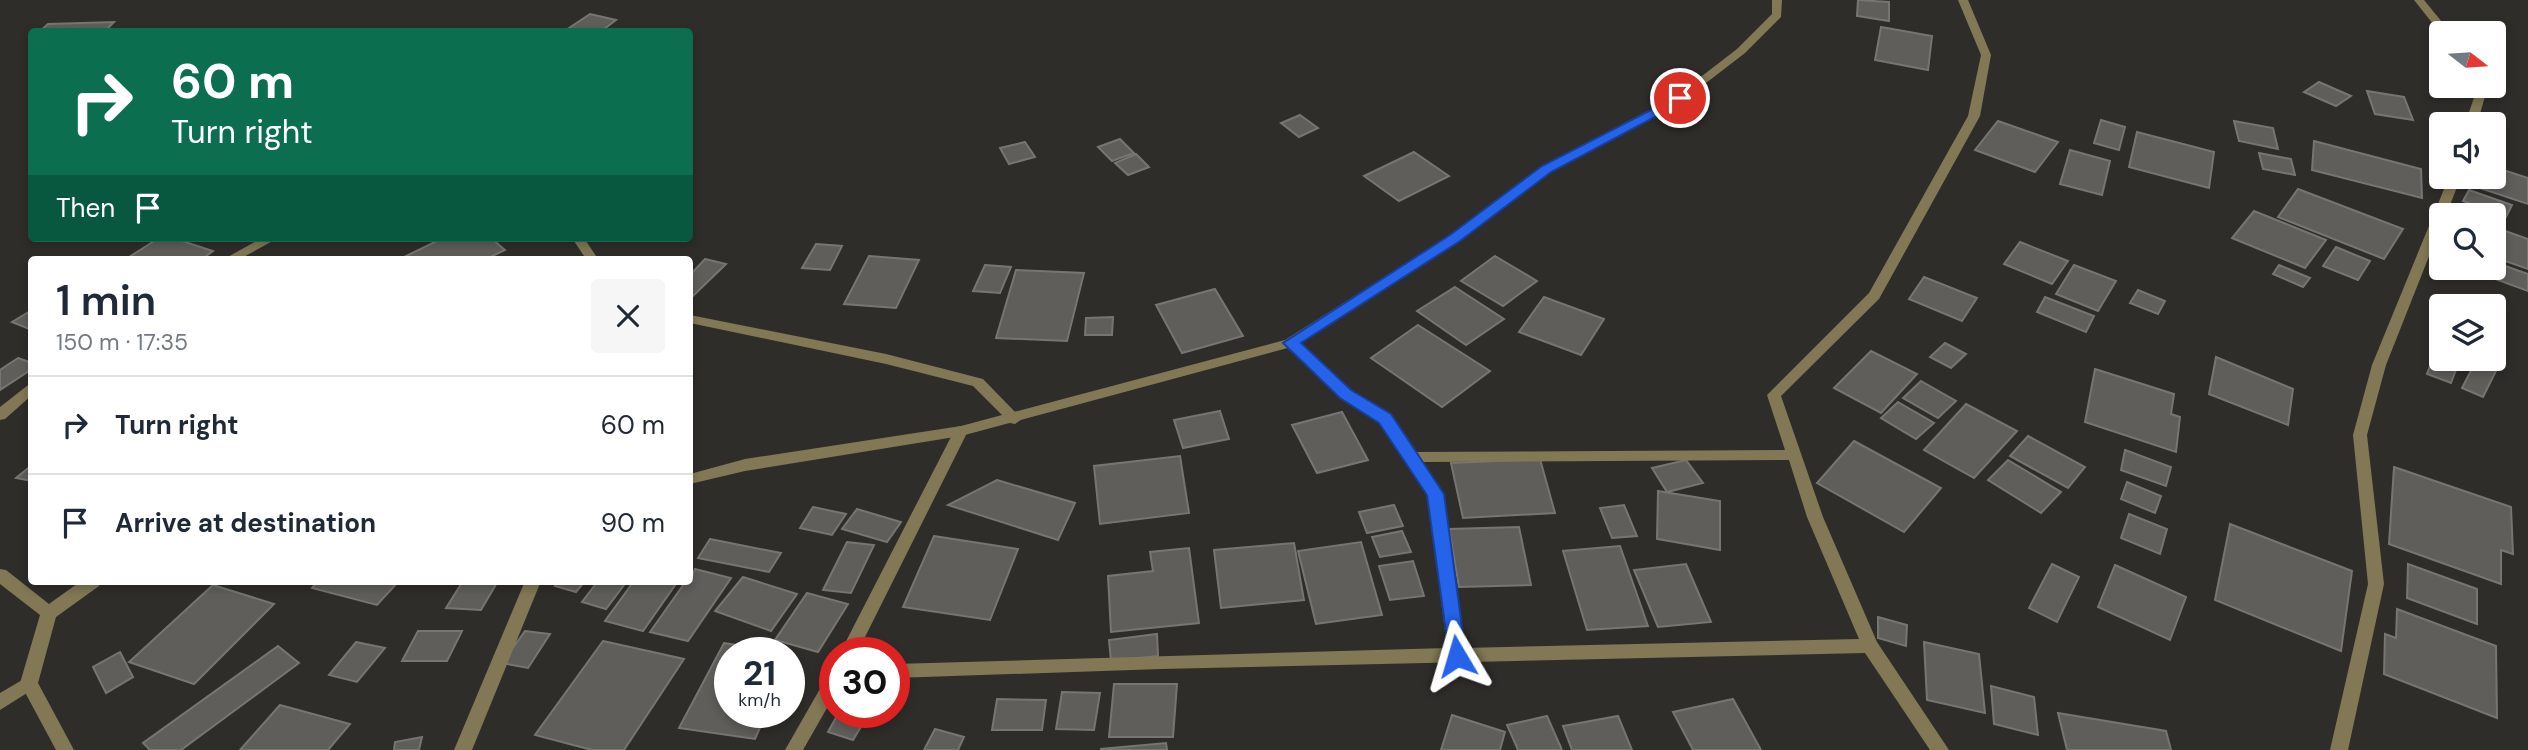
<!DOCTYPE html>
<meta charset="utf-8">
<style>
:root{--surface:#fff;--page:#f6f6f7;--text:#1f2937;--muted:#747a83;--line:#e0e1e3}
body{margin:0;font-family:"DM Sans",sans-serif;background:var(--page);color:var(--text);height:100vh;display:flex;flex-direction:column;font-size:26px;white-space:nowrap}
*{box-sizing:border-box;margin:0}
p{font-size:23px;color:var(--muted)}
.icon{flex:none;width:38px;height:38px;fill:none;stroke:currentColor;stroke-width:2;stroke-linecap:round;stroke-linejoin:round}
.map{position:relative;flex:1;overflow:hidden}
.sheet{position:absolute;left:28px;top:256px;width:665px;height:329px;display:flex;flex-direction:column;background:var(--surface);border-radius:7px;box-shadow:0 4px 10px #0003}
.sheet>*{flex:none}
.hud{position:absolute;left:28px;top:28px;width:665px;height:214px;border-radius:7px;box-shadow:0 4px 10px #0003;background:#0b6e4f;color:#fff;overflow:hidden}
.needle{width:46px;rotate:107deg}
.fabs{position:absolute;left:2429px;top:21px;display:grid;gap:14px}
.fabs a{display:grid;place-items:center;width:77px;height:77px;border-radius:7px;background:var(--surface);box-shadow:0 4px 10px #0003;font-size:35px}
.speed{position:absolute;left:714px;top:637px;display:flex;gap:14px;font-size:35px;font-weight:700;text-align:center}
.speed>*{display:grid;place-content:center;width:91px;height:91px;border-radius:50%;background:var(--surface);box-shadow:0 4px 10px #0003;line-height:1}
.speed small{font-size:18px;font-weight:400}
.speed .limit{border:10px solid #d22;background:#fff;color:#111}
.pin{position:absolute;display:grid;place-items:center;width:60px;height:60px;color:#fff;margin:-30px;border:4px solid #fff;border-radius:50%;box-shadow:0 2px 7px #0007}
.me{position:absolute;width:77px;margin:-38px;rotate:353deg;stroke-linejoin:round;filter:drop-shadow(0 0 5px #0008)}
.turn{display:flex;align-items:center;gap:24px;height:147px;padding:0 28px;font-size:32px}
.turn .icon{width:91px;height:91px;stroke-width:2.5}
.turn b{display:block;font-size:49px;line-height:60px}
.then{display:flex;align-items:center;height:66px;padding:0 28px;background:#0003;gap:14px;font-size:26px}
.round{display:grid;place-items:center;flex:none;width:74px;height:74px;border-radius:7px;background:var(--page)}
.headline{display:flex;align-items:center;justify-content:space-between;height:119px;padding:0 28px}
h1{font-size:42px;font-weight:600;line-height:52px}
ul{padding:0;list-style:none}
li{display:flex;align-items:center;gap:21px;height:98px;padding:0 28px;border-top:2px solid var(--line)}
li div{flex:1}
li b{display:block;font-size:26px}
li em{font-style:normal}
.map>svg:first-child{display:block}
.building{fill:#5f5e5b;stroke:#767572;stroke-width:2}
.lines{fill:none;stroke-linecap:round;stroke-linejoin:round}
.minor{fill:#827855;fill-rule:evenodd}
.tertiary{fill:#827855;fill-rule:evenodd}
.route{fill:#2563eb;stroke:#184099;stroke-width:2}
</style>
<div class="map">
<svg width="2528" height="750" viewBox="0 0 2528 750">
<rect width="100%" height="100%" fill="#2e2d2a"/>
<g class="building">
<path d="M1858,0L1889,2V21L1857,16Z"/>
<path d="M590,14L616,20L600,32H563Z"/>
<path d="M114,22L104,32H39L48,24Z"/>
<path d="M1881,27L1932,36L1928,70L1875,60Z"/>
<path d="M2319,82L2351,96L2336,106L2304,92Z"/>
<path d="M2367,91L2404,97L2413,120L2375,114Z"/>
<path d="M1300,115L1318,128L1299,137L1281,123Z"/>
<path d="M2101,120L2125,127L2119,150L2094,143Z"/>
<path d="M1998,121L2058,142L2035,172L1975,150Z"/>
<path d="M2234,121L2273,128L2278,149L2239,141Z"/>
<path d="M2137,132L2214,152L2209,188L2129,167Z"/>
<path d="M1120,139L1134,153L1112,161L1098,147Z"/>
<path d="M2314,141L2421,169L2422,198L2312,170Z"/>
<path d="M1025,142L1035,157L1009,164L1000,148Z"/>
<path d="M2070,150L2110,161L2102,195L2060,184Z"/>
<path d="M1414,152L1449,176L1399,201L1364,176Z"/>
<path d="M2259,153L2291,159L2295,175L2263,169Z"/>
<path d="M1136,154L1149,167L1128,175L1115,163Z"/>
<path d="M2494,167L2528,178V204L2465,183L2467,177H2494Z"/>
<path d="M2298,189L2403,229L2384,259L2278,217Z"/>
<path d="M2469,190L2512,205L2506,217L2463,201Z"/>
<path d="M2254,211L2326,240L2305,268L2232,238Z"/>
<path d="M2494,227L2528,239V269L2494,257Z"/>
<path d="M159,238H173L213,251L202,259H126Z"/>
<path d="M443,238H491L505,250L486,259H400Z"/>
<path d="M2020,242L2068,261L2052,284L2004,264Z"/>
<path d="M816,244L842,246L830,270L802,268Z"/>
<path d="M2336,247L2370,261L2358,280L2323,266Z"/>
<path d="M869,256L919,260L896,308L844,304Z"/>
<path d="M1495,256L1537,281L1503,306L1461,281Z"/>
<path d="M705,259L726,264L690,299V275Z"/>
<path d="M2494,262L2528,274V291L2487,276L2490,268H2494Z"/>
<path d="M985,265L1011,267L1000,293L973,291Z"/>
<path d="M2074,265L2116,281L2098,311L2056,294Z"/>
<path d="M2279,265L2310,278L2303,287L2273,274Z"/>
<path d="M1016,270L1084,273L1067,341L996,338Z"/>
<path d="M1924,277L1977,298L1962,321L1909,299Z"/>
<path d="M1455,287L1504,319L1466,345L1417,311Z"/>
<path d="M1215,289L1243,336L1182,353L1156,305Z"/>
<path d="M2138,290L2165,301L2158,314L2130,303Z"/>
<path d="M1544,297L1604,319L1581,355L1519,332Z"/>
<path d="M2045,297L2094,316L2086,332L2037,312Z"/>
<path d="M32,310V330L12,322Z"/>
<path d="M1113,317L1112,335H1085L1086,318Z"/>
<path d="M1418,325L1490,371L1442,407L1371,358Z"/>
<path d="M2440,340L2441,359H2460L2451,383L2427,374Z"/>
<path d="M1945,343L1966,354L1951,368L1930,357Z"/>
<path d="M1871,351L1917,374L1881,413L1834,388Z"/>
<path d="M2216,357L2293,389L2288,425L2209,394Z"/>
<path d="M18,358L32,363V369L0,390V370Z"/>
<path d="M2477,359L2499,365L2483,397L2462,388Z"/>
<path d="M2095,369L2174,394L2171,414L2180,417L2176,452L2085,422Z"/>
<path d="M1921,381L1956,401L1938,418L1903,398Z"/>
<path d="M1898,402L1934,423L1916,439L1881,418Z"/>
<path d="M1966,404L2017,431L1974,478L1924,450Z"/>
<path d="M1220,411L1229,439L1183,448L1174,420Z"/>
<path d="M1342,412L1368,460L1317,473L1292,425Z"/>
<path d="M2028,436L2085,467L2068,488L2010,456Z"/>
<path d="M1854,441L1941,488L1904,532L1817,483Z"/>
<path d="M2125,450L2171,467L2166,486L2121,470Z"/>
<path d="M1180,456L1189,513L1100,524L1094,466Z"/>
<path d="M1540,459L1555,513L1463,518L1451,463Z"/>
<path d="M1686,460L1703,483L1667,492L1652,468Z"/>
<path d="M2008,460L2061,492L2041,513L1988,480Z"/>
<path d="M32,465V481L16,478Z"/>
<path d="M2394,467L2511,507L2513,554L2501,550V584L2389,544Z"/>
<path d="M997,480L1075,503L1058,540L948,505Z"/>
<path d="M2127,482L2161,496L2155,513L2121,499Z"/>
<path d="M1658,491L1720,501V550L1657,539Z"/>
<path d="M1394,505L1403,526L1367,533L1359,512Z"/>
<path d="M1624,505L1637,536L1612,538L1600,508Z"/>
<path d="M813,507L846,514L832,535L800,528Z"/>
<path d="M857,509L901,522L887,542L842,529Z"/>
<path d="M2129,514L2167,529L2160,554L2121,538Z"/>
<path d="M2230,524L2352,571L2341,651L2215,600Z"/>
<path d="M1519,527L1531,585L1459,587L1449,529Z"/>
<path d="M1402,531L1411,552L1380,557L1372,537Z"/>
<path d="M934,536L1018,549L990,620L903,607Z"/>
<path d="M710,539L781,553L769,572L698,558Z"/>
<path d="M847,542L874,545L851,593L823,590Z"/>
<path d="M1361,542L1382,615L1316,624L1298,551Z"/>
<path d="M1294,543L1304,600L1221,608L1214,550Z"/>
<path d="M1620,546L1648,626L1587,630L1563,551Z"/>
<path d="M1189,548L1199,623L1111,632L1108,576L1153,571L1150,552Z"/>
<path d="M1413,561L1424,596L1390,600L1379,566Z"/>
<path d="M1686,564L1711,622L1658,627L1634,570Z"/>
<path d="M2052,564L2079,577L2057,622L2029,608Z"/>
<path d="M2408,564L2477,589V624L2407,598Z"/>
<path d="M2115,565L2186,597L2170,640L2098,607Z"/>
<path d="M695,569L731,578L688,641L650,632L686,581H690Z"/>
<path d="M743,577L797,594L771,631L715,611Z"/>
<path d="M318,581H399L377,605L312,588Z"/>
<path d="M463,581H498L481,610L446,608Z"/>
<path d="M559,581H585L576,592L555,586Z"/>
<path d="M598,581H627L606,609L582,602Z"/>
<path d="M634,581H678L643,631L605,621Z"/>
<path d="M213,585L274,604L194,684L129,662Z"/>
<path d="M807,593L848,604L818,652L775,640Z"/>
<path d="M2397,609L2496,646L2497,718L2384,674L2385,634L2396,638Z"/>
<path d="M1878,617L1907,625L1906,646L1878,638Z"/>
<path d="M418,631H462L447,661H402Z"/>
<path d="M525,631L550,634L528,668L502,663Z"/>
<path d="M1157,634L1158,656L1111,661L1109,640Z"/>
<path d="M603,641L684,659L624,750H592L535,735Z"/>
<path d="M356,642L385,648L357,682L329,675Z"/>
<path d="M1924,642L1979,654L1985,713L1927,700Z"/>
<path d="M724,643L789,653H730V712H767L755,739L679,728Z"/>
<path d="M278,646L299,663L181,750H150L143,743Z"/>
<path d="M120,652L133,677L106,693L93,667Z"/>
<path d="M1114,684H1177L1173,737H1109Z"/>
<path d="M1991,686L2034,697L2038,735L1994,724Z"/>
<path d="M1062,692L1100,693L1094,730L1056,729Z"/>
<path d="M997,699L1046,700L1042,730H992Z"/>
<path d="M1733,699L1761,750H1693L1673,712Z"/>
<path d="M280,705L350,724L328,750H240Z"/>
<path d="M839,712H870L853,740L828,732Z"/>
<path d="M2058,713L2166,731L2171,750H2067Z"/>
<path d="M1452,715L1505,732L1500,750H1441Z"/>
<path d="M1547,716L1562,750H1518L1507,725Z"/>
<path d="M1618,716L1632,750H1572L1563,726Z"/>
<path d="M935,729L964,737L958,750H924Z"/>
<path d="M422,737L419,750H394L395,742Z"/>
<path d="M1166,743L1167,750H1101V749Z"/>
</g>
<g class="lines">
<g class="minor">
<path d="M1958,0H1968L1991,55L1980,116L1879,299L1781,396L1823,517L1877,642L1949,750H1930L1865,653L1161,669L894,678V664L1447,648L1428,495L1380,423L1341,398L1285,346L1283,343L1285,340H1295L1351,390L1390,415L1415,452L1785,450L1767,395L1869,293L1968,116L1981,55ZM1789,460L1807,517L1859,639L1463,648L1444,494L1422,462Z"/>
<path d="M2414,0H2424L2451,33L2441,34Z"/>
<path d="M2478,86H2488L2477,124H2465Z"/>
<path d="M2449,177H2461L2446,215H2441V226L2386,365L2367,435L2384,584L2348,750H2330L2368,584L2353,435L2372,365Z"/>
<path d="M262,238H278L240,259H224Z"/>
<path d="M572,238H584L598,259H586Z"/>
<path d="M690,315L886,354L983,379L1022,419L1015,424L1010,423L973,386L886,364L690,323Z"/>
<path d="M32,382V395L5,419L0,420V407Z"/>
<path d="M961,426L966,427L968,431L857,653H840L954,431L956,427Z"/>
<path d="M525,581H541L472,750H454Z"/>
<path d="M835,671V694L803,750H785L829,673Z"/>
<path d="M29,676L35,678L38,683L35,688L0,710V693Z"/>
</g>
<g class="tertiary">
<path d="M1772,0H1782L1781,17L1745,53L1684,100L1551,172L1459,241L1295,346L961,436L745,471L690,484V474L745,459L961,426L1285,340L1451,235L1543,166L1676,96L1737,49L1772,14Z"/>
<path d="M0,569L6,570L49,604L81,581H101L99,586L56,617L38,683L74,750H56L20,683L40,615L0,584Z"/>
</g>
</g>
<path class="route" d="M1680,95L1687,98L1685,101L1551,172L1460,241L1301,343L1351,390L1391,414L1444,494L1466,656L1463,661L1457,664L1450,661L1427,495L1379,423L1340,398L1283,343L1450,235L1542,166Z"/>
</svg>
<div class="fabs">
<a><svg class="needle" viewBox="-14 -14 28 28"><path d="M0-13l5 13h-10z" fill="#e53935"/><path d="M0 13l5-13h-10z" fill="#747a83"/></svg></a>
<a><svg class="icon" aria-label="sound" viewBox="0 0 24 24"><path d="M4 9h4l5-4v14l-5-4H4zM17 9q2 3 0 6"/></svg></a>
<a><svg class="icon" aria-label="search" viewBox="0 0 24 24"><circle cx="10" cy="10" r="6"/><path d="M15 15l6 6"/></svg></a>
<a><svg class="icon" aria-label="layers" viewBox="0 0 24 24"><path d="M12 4l9 5-9 5-9-5zM3 14l9 5 9-5"/></svg></a>
</div>
<div class="speed"><div>21<small>km/h</small></div><div class="limit">30</div></div>
<div class="pin" style="left:1680px;top:98px;background:#d93025"><svg class="icon" aria-label="arrive" viewBox="0 0 24 24"><path d="M6 21V4h12l-3 4 3 4H6"/></svg></div>
<svg class="me" style="left:1457px;top:656px" viewBox="-20 -20 40 40"><path d="M0-17L14 15 0 8-14 15z" fill="#2563eb" stroke="#fff" stroke-width="4"/></svg>
<div class="hud">
<div class="turn"><svg class="icon" aria-label="right" viewBox="0 0 24 24"><path d="M7 20v-9h11M14 6l5 5-5 5"/></svg><div><b>60 m</b>Turn right</div></div>
<div class="then">Then<svg class="icon" aria-label="arrive" viewBox="0 0 24 24"><path d="M6 21V4h12l-3 4 3 4H6"/></svg></div>
</div>
<section class="sheet">
<div class="headline"><div><h1>1 min</h1><p>150 m · 17:35</p></div><a class="round"><svg class="icon" aria-label="close" viewBox="0 0 24 24"><path d="M6 6l12 12M18 6L6 18"/></svg></a></div>
<ul>
<li><svg class="icon" aria-label="right" viewBox="0 0 24 24"><path d="M7 20v-9h11M14 6l5 5-5 5"/></svg><div><b>Turn right</b></div><em>60 m</em></li>
<li><svg class="icon" aria-label="arrive" viewBox="0 0 24 24"><path d="M6 21V4h12l-3 4 3 4H6"/></svg><div><b>Arrive at destination</b></div><em>90 m</em></li>
</ul>
</section>
</div>
